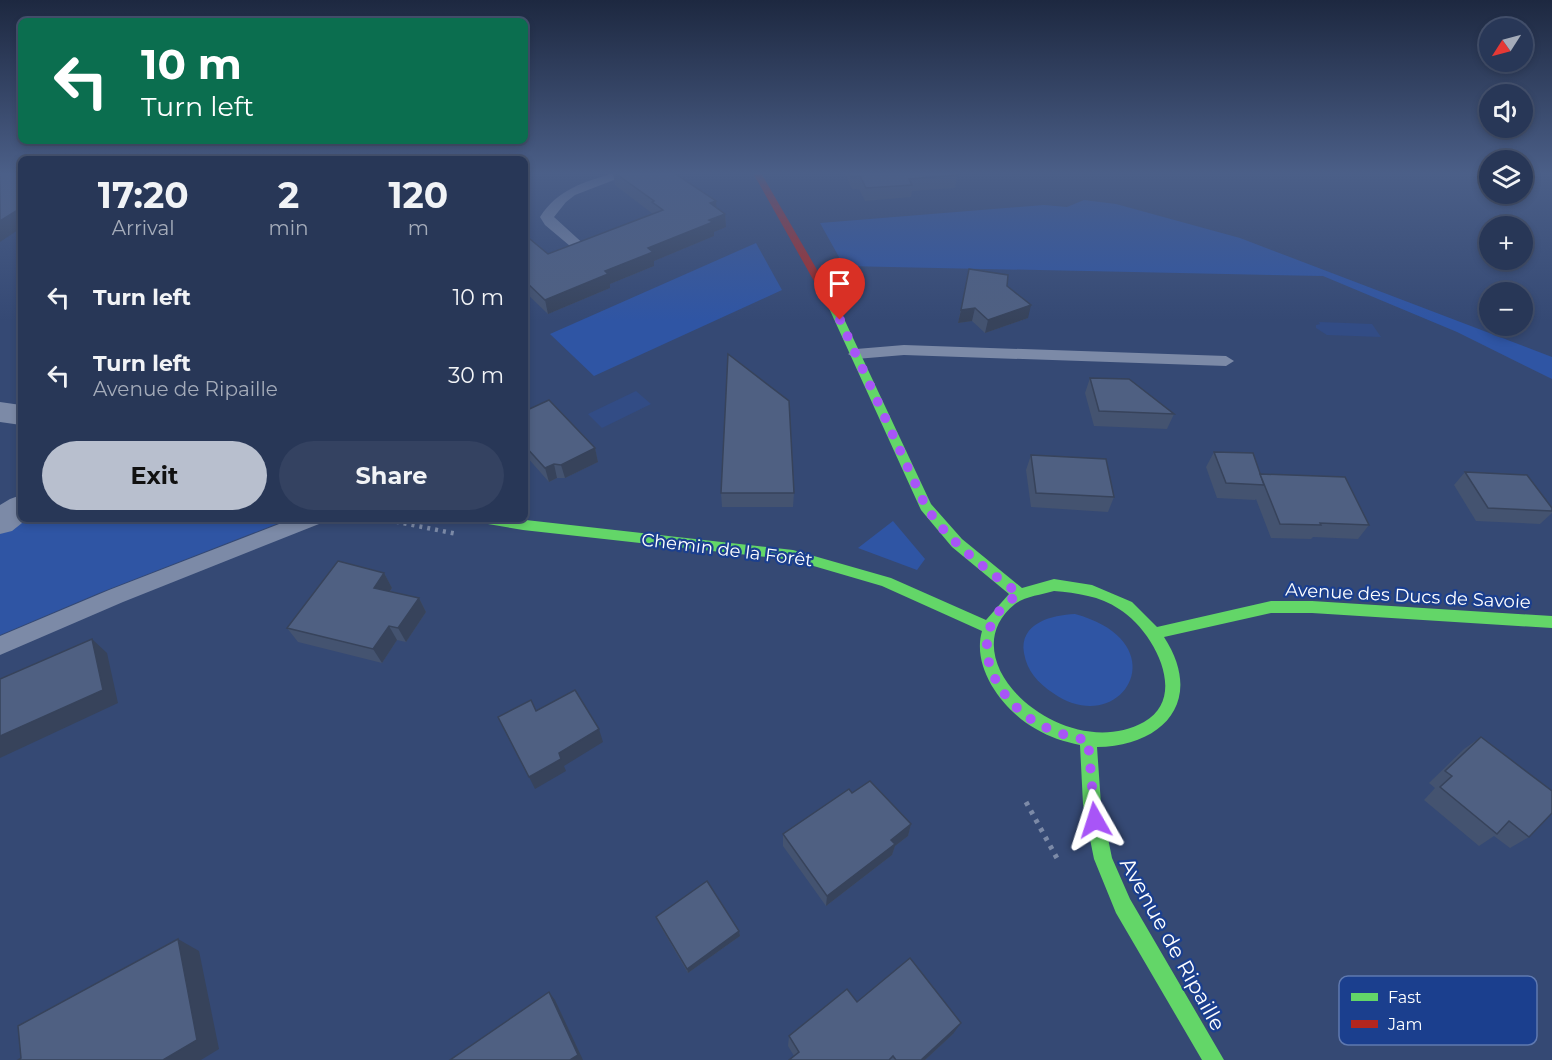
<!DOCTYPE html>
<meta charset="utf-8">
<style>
:root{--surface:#283757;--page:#344261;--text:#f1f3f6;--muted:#a5acba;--line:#44516d;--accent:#b8bfce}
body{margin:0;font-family:Montserrat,sans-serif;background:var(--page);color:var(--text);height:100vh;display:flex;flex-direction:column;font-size:22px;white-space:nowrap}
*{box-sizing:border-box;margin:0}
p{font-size:20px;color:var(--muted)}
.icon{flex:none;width:33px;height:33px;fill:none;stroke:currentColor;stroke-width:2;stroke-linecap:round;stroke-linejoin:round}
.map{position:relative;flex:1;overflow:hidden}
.side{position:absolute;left:18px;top:156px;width:510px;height:366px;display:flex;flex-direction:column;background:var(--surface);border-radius:9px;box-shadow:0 3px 9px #0003,0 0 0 2px var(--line)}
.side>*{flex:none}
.guide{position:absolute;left:18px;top:18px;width:510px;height:126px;border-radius:9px;box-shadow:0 3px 9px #0003,0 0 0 2px var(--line);background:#0b6e4f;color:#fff;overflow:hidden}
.needle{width:39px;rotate:234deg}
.controls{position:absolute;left:1479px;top:18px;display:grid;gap:12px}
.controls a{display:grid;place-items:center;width:54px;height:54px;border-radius:50%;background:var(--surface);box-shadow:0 3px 9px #0003,0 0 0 2px var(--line);font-size:30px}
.pin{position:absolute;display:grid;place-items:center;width:51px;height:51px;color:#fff;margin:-62px -26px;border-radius:50% 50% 50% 0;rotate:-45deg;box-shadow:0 0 6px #0007}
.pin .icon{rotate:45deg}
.me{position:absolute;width:66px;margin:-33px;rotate:354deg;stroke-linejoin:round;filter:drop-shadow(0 0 4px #0008)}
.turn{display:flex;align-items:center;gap:21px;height:126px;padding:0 24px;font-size:27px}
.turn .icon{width:78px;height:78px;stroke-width:2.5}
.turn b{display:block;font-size:42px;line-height:51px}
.eta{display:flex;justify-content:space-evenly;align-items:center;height:102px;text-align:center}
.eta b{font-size:36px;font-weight:700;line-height:42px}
.primary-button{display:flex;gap:12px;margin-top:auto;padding:12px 24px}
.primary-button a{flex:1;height:69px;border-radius:36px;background:var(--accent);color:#111;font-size:24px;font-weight:700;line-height:69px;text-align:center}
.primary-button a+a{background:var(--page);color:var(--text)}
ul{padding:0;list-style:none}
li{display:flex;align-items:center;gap:18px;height:78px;padding:0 24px}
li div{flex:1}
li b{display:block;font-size:22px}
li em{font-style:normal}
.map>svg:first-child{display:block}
.green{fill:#2f55a4}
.water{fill:#324c85}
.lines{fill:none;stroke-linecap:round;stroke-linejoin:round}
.path-far2{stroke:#7c8aa7;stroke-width:3;stroke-dasharray:2 3;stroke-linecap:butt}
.path-far1{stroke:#7c8aa7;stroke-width:4.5;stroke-dasharray:3 5;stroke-linecap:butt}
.path{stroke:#7c8aa7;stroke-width:5;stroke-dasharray:4 6;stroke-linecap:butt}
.lane{fill:#7c8aa7;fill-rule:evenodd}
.street{fill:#7c8aa7;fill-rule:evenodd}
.fast{fill:#63d668;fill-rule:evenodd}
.jam{fill:#b3261e;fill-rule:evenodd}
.wall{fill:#445370}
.shaded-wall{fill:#37435b}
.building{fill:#4f6082;stroke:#37435b;stroke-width:1.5}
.route{stroke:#a855f7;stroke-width:10;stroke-dasharray:0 18}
.labels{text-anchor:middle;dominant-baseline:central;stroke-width:4.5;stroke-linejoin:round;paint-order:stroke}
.street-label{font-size:18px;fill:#fff;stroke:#1b3f8e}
.near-street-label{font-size:21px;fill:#fff;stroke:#1b3f8e}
.key{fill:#1b3f8e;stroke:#5f79b0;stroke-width:1.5}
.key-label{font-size:16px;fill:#fff}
</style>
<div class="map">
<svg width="1552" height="1060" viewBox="0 0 1552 1060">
<rect width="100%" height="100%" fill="#354974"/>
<g class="green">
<path d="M1084,200L1116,204L1240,238L1552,357V379L1457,332L1323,276L844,266L820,223L1044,205L1067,207Z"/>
<path d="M756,243L782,290L594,376L550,334Z"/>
<path d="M22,519H289L99,593L0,635V534Z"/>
<path d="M893,521L925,559L917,570L858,548Z"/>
<path d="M1075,614C1181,643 1121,741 1053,693C1038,683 1027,671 1024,653C1019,623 1052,615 1075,614Z"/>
</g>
<g class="water">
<path d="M1319,322L1372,324L1381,337L1327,335L1316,328V325L1320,324Z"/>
<path d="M636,391L651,404L602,428L588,414Z"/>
</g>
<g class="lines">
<path class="path-far2" d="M381,519L396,522"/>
<path class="path-far1" d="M388,520L457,534"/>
<path class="path" d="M1026,802L1059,862"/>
<g class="lane">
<path d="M614,173H632L575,195L566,202L554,217L588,248L586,251H576L545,225L540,217C558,189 584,182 614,173Z"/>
<path d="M904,345L1226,356L1234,361L1226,366L904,355L856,359L848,354L856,349Z"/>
<path d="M292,519H322L319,524L123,602L0,655V636L109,590Z"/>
</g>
<g class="street">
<path d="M0,402L21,405V425L0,422Z"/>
<path d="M21,495V519H27L12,531L0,534V505L10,499Z"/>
</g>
<path class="fast" d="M833,303L838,306L931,504L962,539L1022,588L1054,579L1092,585L1132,602L1157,627L1271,601H1312L1552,616V628L1312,613H1271L1164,637C1205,700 1164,746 1097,747L1101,804L1112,858L1130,899L1224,1060H1202L1116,913L1094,859L1083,804L1080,745C1065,742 1049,737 1036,729C1005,712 971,669 982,631L882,586L793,560L523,530L488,524L481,519H517L793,550L891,578L986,620L1009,594L952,547L921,510L828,306ZM1054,591C1077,593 1100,596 1119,609C1152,629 1190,696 1144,722C1064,766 945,660 1015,604C1026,596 1041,595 1054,591Z"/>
<path class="jam" d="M753,173H761L838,306L837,308H829L828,306Z"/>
</g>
<g class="wall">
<path d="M613,173H674L716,208L725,214L726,227L714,232V236L654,261V266L610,284V288L548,314L525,292V235L548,254L653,214L615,185Z"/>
<path d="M845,173H956L957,175L955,188L912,191L911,197L865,201L859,189H852Z"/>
<path d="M969,269L1007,286L1028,318L985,333L972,321L958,323Z"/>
<path d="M1090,378L1174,414L1167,429L1094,426L1085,393Z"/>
<path d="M525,411L595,448L598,462L565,478H557L549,482L526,456L525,457Z"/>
<path d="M1214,452L1260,474L1369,525L1358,539L1313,537L1311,539L1271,538L1256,499L1255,500L1217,498L1206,467Z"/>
<path d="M1031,455L1114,497L1108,512L1031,507L1026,470Z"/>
<path d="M1465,472L1552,508V513L1540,524L1476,521L1454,485Z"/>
<path d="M721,493H794L793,507H722Z"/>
<path d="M384,573L392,588L390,592L419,598L426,612L406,642L397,640L382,663L298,642L287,628Z"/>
<path d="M1481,737L1529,837L1510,848L1494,836L1479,846L1424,800L1435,788L1429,783L1464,749Z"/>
<path d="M852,793L911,824L908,836L895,846L892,855L826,906L783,846V834Z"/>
<path d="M656,917L739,931L740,936L688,973L658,922Z"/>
<path d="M857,1002L953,1034L925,1060H789L794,1056L788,1046L789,1036Z"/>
</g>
<g class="shaded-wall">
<path d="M716,201L717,215L710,203Z"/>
<path d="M21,208V228L0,242V221Z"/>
<path d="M725,214L726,227L714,232V236L654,261V266L610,284V288L548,314L545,300L648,248Z"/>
<path d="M1031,305L1028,318L985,333L988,320Z"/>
<path d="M975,308L972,321L958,323L961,310Z"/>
<path d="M595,448L598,462L565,478L561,465Z"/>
<path d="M554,464L557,478L549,482L545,468Z"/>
<path d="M384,573L392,588L382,603L374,588Z"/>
<path d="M419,598L426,612L406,642L398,628Z"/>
<path d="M389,626L397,640L382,663L373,649Z"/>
<path d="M92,639L107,653L118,703L0,758V736Z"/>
<path d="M599,729L603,742L564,766L566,771L535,789L529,777L559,753Z"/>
<path d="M911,824L908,836L895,846L892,855L826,906L827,896L891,840Z"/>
<path d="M739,931L740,936L688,973L687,969Z"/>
<path d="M178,939L199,951L219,1049L201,1060H163Z"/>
<path d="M549,992L555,1000L583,1060H570Z"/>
<path d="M961,1023L953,1034L925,1060H921Z"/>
</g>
<g class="building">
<path d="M0,173H21V208L0,221Z"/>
<path d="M615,173H674L716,201L710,203L725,214L709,220L713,222L648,248L653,252L605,271L608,274L545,300L525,281V235L548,254L663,210L652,202L654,201Z"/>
<path d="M851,173H956L957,175L909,179L912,185L866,188L860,176L852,177Z"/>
<path d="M969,269L1008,275L1007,286L1031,305L988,320L975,308L961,310Z"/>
<path d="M728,354L789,401L794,493H721Z"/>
<path d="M1090,378L1129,379L1174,414L1099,411Z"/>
<path d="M549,400L595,448L561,465L554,464L545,468L525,446V411Z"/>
<path d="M1214,452L1253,453L1264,485L1226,483Z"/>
<path d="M1031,455L1106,459L1114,497L1036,493Z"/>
<path d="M1465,472L1527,475L1552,508V511L1488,508Z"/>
<path d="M1260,474L1345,477L1369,525L1320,523L1321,525L1280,524Z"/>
<path d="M338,561L384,573L374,588L419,598L398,628L389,626L373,649L287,628Z"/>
<path d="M92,639L103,690L0,736V679Z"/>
<path d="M575,690L599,729L559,753L561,759L529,777L498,717L531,700L536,711Z"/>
<path d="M1481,737L1552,791V813L1529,837L1509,821L1497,834L1440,787L1452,776L1445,771Z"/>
<path d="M870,781L911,824L891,840L895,844L827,896L783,834L849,789L852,793Z"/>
<path d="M707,881L739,931L687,969L656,917Z"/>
<path d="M178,939L197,1040L163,1060H18L21,1058L18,1026Z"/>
<path d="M910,958L961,1023L921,1060H896L893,1056L889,1060H789L799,1052L789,1036L847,989L857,1002Z"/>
<path d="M549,992L578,1055L570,1060H450Z"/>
</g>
<linearGradient id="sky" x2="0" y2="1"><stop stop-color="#1d2840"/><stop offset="0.54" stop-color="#4b5f88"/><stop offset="1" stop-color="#4b5f88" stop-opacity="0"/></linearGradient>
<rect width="1552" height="321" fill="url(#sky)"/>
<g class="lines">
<path class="route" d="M840,320L926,507C950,543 985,568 1019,594C963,629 988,692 1035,722C1051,731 1069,737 1088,740L1095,820"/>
</g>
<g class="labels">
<g class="street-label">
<text transform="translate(727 550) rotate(7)">Chemin de la Forêt</text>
<text transform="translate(1408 596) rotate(3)">Avenue des Ducs de Savoie</text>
</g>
<g class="near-street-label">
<text transform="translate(1173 944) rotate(61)">Avenue de Ripaille</text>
</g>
</g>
<rect x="1339" y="976" width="198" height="69" rx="9" class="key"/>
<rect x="1351" y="993" width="27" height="8" fill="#63d668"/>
<rect x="1351" y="1020" width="27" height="8" fill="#b3261e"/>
<g class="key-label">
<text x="1388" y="1003">Fast</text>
<text x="1388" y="1030">Jam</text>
</g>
</svg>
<div class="controls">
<a><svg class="needle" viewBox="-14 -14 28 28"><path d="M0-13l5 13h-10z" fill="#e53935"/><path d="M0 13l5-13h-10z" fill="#a5acba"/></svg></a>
<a><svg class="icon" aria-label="sound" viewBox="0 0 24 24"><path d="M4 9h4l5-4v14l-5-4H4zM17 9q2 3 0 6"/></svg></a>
<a><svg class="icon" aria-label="layers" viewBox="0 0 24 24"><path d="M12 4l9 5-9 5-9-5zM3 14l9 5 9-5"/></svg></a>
<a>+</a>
<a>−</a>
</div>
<div class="pin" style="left:840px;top:320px;background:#d93025"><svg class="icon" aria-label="arrive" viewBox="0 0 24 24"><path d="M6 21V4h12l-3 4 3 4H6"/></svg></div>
<svg class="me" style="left:1095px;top:820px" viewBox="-20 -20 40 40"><path d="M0-17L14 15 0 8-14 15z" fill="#a855f7" stroke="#fff" stroke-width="4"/></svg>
<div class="guide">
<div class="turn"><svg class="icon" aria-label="left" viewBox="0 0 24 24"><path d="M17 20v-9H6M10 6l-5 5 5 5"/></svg><div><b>10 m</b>Turn left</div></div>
</div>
<section class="side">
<div class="eta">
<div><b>17:20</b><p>Arrival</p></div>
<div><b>2</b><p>min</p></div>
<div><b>120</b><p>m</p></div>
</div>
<ul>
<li><svg class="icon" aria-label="left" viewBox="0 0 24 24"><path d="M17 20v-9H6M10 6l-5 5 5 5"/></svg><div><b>Turn left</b></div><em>10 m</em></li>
<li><svg class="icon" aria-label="left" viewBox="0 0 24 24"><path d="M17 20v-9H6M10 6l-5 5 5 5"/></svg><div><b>Turn left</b><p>Avenue de Ripaille</p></div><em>30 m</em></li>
</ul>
<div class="primary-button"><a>Exit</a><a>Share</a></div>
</section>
</div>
